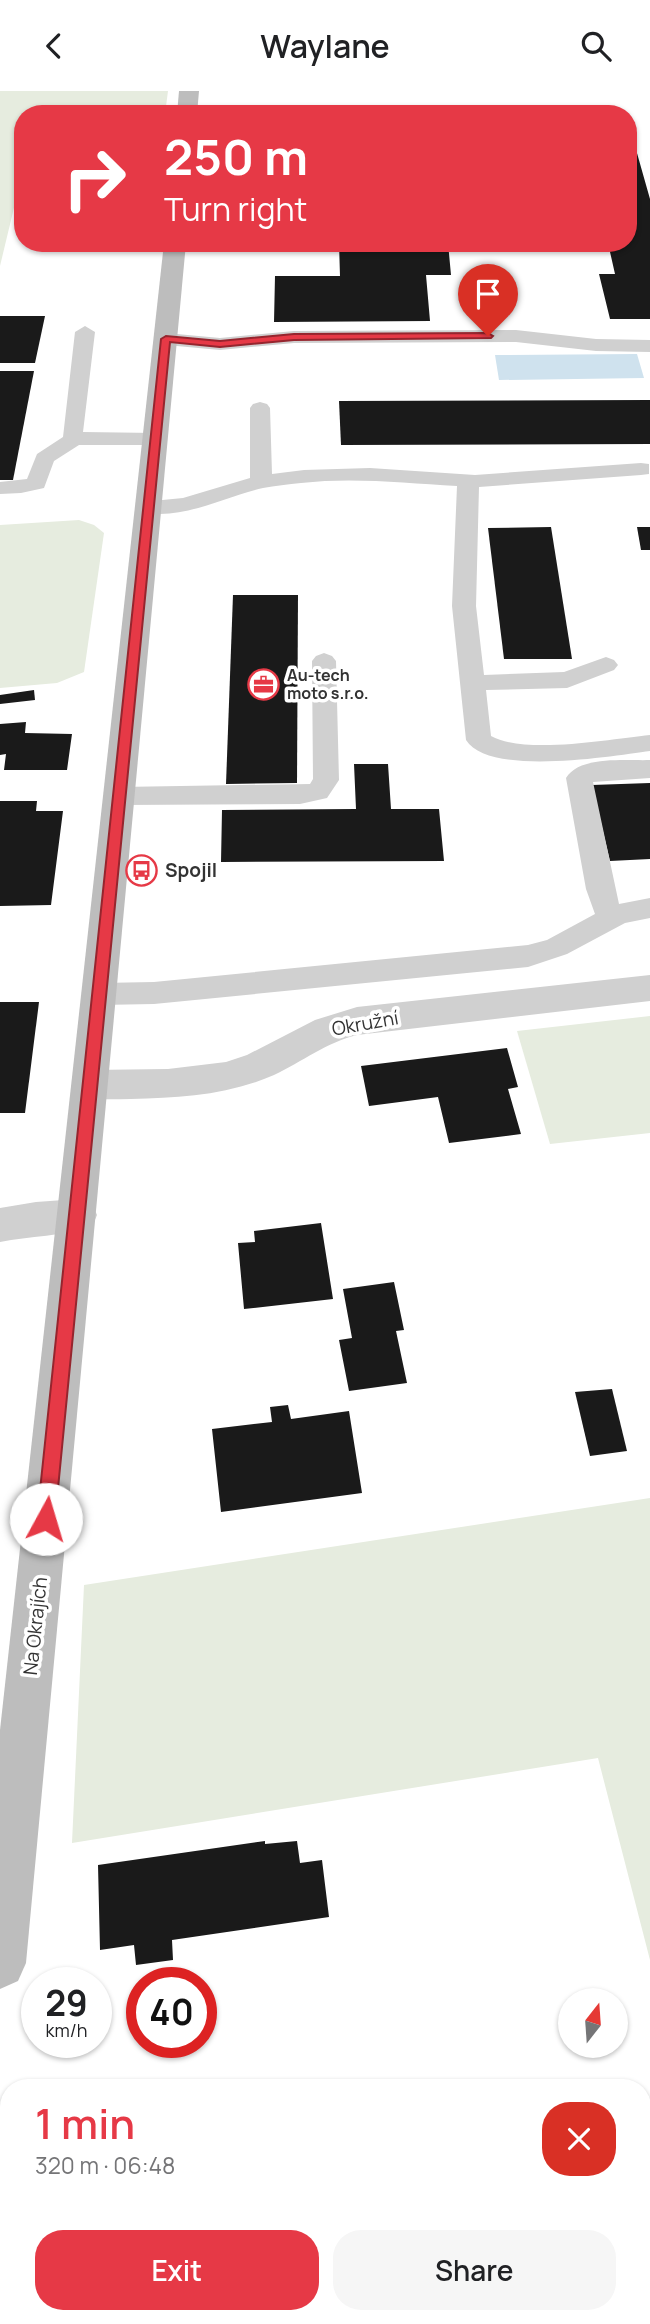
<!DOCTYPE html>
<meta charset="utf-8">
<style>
:root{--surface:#fff;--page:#f6f6f6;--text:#202124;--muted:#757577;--accent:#e63946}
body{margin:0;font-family:Manrope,sans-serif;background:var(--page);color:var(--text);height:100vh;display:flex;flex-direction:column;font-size:26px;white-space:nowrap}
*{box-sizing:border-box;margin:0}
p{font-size:23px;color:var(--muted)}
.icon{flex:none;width:38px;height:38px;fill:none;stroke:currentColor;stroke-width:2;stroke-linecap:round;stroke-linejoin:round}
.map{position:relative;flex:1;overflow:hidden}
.side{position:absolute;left:0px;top:1988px;width:651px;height:245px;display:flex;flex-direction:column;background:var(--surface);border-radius:28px 28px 0 0;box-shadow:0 2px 5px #0004}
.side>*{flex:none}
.guide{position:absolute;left:14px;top:14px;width:623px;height:147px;border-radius:28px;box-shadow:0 2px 5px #0004;background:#e63946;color:#fff;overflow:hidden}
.needle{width:46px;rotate:17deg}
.controls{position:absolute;left:558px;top:1897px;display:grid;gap:14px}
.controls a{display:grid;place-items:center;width:70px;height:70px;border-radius:50%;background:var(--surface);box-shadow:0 2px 5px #0004;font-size:35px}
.speed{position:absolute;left:21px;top:1876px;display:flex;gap:14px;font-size:35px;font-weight:700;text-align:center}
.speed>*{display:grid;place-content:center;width:91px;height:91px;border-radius:50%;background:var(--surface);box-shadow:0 2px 5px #0004;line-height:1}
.speed small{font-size:18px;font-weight:400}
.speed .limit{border:10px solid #d22;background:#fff;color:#111}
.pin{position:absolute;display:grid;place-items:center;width:60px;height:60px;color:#fff;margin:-72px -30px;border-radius:50% 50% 50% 0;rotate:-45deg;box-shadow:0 0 7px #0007}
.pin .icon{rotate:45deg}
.me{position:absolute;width:77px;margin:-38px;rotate:6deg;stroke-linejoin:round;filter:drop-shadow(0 0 5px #0008)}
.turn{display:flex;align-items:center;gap:24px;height:147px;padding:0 35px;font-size:32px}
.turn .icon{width:91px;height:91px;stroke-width:2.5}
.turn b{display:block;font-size:49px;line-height:60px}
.round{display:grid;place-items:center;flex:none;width:74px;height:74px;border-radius:28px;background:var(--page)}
.headline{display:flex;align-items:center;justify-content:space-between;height:119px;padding:0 35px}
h1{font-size:42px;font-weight:600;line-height:52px;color:var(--accent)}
.action{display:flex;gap:14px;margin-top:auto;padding:14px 35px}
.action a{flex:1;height:80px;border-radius:28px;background:var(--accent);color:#fff;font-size:28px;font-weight:600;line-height:80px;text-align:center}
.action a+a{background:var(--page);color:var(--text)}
header{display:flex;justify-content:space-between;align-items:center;height:91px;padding:0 35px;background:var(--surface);font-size:32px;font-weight:600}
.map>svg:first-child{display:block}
.green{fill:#e6ecdf}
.water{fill:#cfe2ee}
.building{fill:#1a1a1a}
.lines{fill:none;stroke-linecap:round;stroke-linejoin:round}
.lane{fill:#d0d0d0;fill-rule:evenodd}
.street{fill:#d0d0d0;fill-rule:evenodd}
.secondary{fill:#bdbdbd;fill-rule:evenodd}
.route{fill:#e63946;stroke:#96252e;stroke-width:2}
.labels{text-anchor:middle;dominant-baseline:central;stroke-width:7;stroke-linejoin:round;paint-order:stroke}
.far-poi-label{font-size:16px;font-weight:bold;fill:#333;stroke:#fff;text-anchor:start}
.poi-label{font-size:19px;font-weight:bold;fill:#333;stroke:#fff;text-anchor:start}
.street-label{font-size:19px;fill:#333;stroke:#fff}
</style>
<header><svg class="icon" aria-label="back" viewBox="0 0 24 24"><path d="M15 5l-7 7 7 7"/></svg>Waylane<svg class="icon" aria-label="search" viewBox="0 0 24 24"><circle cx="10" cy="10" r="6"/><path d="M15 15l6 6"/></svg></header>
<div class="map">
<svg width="650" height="2233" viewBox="0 0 650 2233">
<rect width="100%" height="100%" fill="#fff"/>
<g class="green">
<path d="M0,0H168L165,23H23V79L0,175Z"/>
<path d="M79,429L94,434L104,442L84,581L57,592L0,597V434Z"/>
<path d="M650,925V1042L550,1053L517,940Z"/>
<path d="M650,1407V1869L598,1667L72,1752L84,1494Z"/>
</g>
<path class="water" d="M637,263L644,287L499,289L495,264Z"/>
<g class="building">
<path d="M628,48H633L650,108V228H610L599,183H615L608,152H628Z"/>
<path d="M339,152H448L451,184H426L430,230L274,231L275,185H340Z"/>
<path d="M0,225H45L35,272H0Z"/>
<path d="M0,280H34L13,389H0Z"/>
<path d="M650,309V353L341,354L339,310Z"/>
<path d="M551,436L572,568H504L488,437Z"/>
<path d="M637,436H650V459H641Z"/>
<path d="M233,504H298L297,692L226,693Z"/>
<path d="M34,599L35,609L0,613V604Z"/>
<path d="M26,631L25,642L72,643L67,679H4L6,663L0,664V633Z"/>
<path d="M354,673H388L391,718H439L444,770L221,771L222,719L356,718Z"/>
<path d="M650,692V768L610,770L592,694Z"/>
<path d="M0,710H37L36,720H63L51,814L0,815Z"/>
<path d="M0,911H39L25,1022H0Z"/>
<path d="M507,957L518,996L508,998L521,1043L449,1052L438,1006L369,1015L361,975Z"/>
<path d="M321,1132L333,1208L244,1218L238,1152L255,1151L254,1140Z"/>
<path d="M394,1191L404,1239L396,1240L407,1292L349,1300L339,1249L352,1247L343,1198Z"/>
<path d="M612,1298L627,1360L590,1365L575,1301Z"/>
<path d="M288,1314L291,1328L349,1320L362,1402L221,1421L212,1338L272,1331L270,1316Z"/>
<path d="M265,1750V1753L297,1750L300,1772L322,1769L329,1826L172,1849L173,1869L136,1874L134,1854L100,1859L98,1774Z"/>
<rect x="107" y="2224" width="110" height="9"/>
</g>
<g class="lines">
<g class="lane">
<path d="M85,235L95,241L83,341L156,342L163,344L166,348L163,352L156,354H79L54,370L44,397L21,402L0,403V391L27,388L37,363L63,346L75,241Z"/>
<path d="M516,239L596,248L650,249V261L596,260L516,251L294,252L220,259L166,254L156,248L166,242L220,247L294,240Z"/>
<path d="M260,311L267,313L270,317L272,383L304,379L370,377L475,384L641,372L649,373V383L641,384L479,396L476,515L484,584L564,581L606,566L614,569L618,574L614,579L567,597L486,599L491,645C526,664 610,648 650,644V660C612,665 489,686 466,649L452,515L457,395C405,392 352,386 301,392C288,393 275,395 263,397C225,405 182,430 142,421L139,416L142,411L183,407L250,387V317L253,313Z"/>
<path d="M324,562L332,565L336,570L339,689L327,707L300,713L120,714L111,711L107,705L111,699L120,696L310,693L313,688L312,570L316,565Z"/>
<path d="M650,669V687L593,691L619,813L650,807V827L625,832L567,863L528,876L154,913L100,914L90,911L86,903L90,895L100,892L154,891L528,854L547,849L595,823L586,798L566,687C580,664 627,670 650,669Z"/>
</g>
<g class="street">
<path d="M650,884V910L357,944C327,951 302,971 274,984C229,1004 180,1007 131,1008C112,1008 95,1010 77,1004L72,994L77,984L90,979L168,978L226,971L247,964L315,929L357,916Z"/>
<path d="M78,1108L92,1112L97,1124L92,1136C64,1145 29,1145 0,1151V1117L36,1111Z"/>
</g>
<g class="secondary">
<path d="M179,0H199L197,23H177Z"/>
<path d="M164,152H186L26,1872L18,1890L0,1898V1639Z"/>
</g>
</g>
<path class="route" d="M488,242L493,245L491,247L294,249L220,256L170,251L55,1428L52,1434L46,1436L40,1434L37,1428L161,248L166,245L220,250L294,243Z"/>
<defs>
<symbol id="office-ring" viewBox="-11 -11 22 22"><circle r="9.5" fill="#fff" stroke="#e63946" stroke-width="1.5"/><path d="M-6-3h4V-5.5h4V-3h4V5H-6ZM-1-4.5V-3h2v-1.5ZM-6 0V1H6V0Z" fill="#e63946"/></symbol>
<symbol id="bus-ring" viewBox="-11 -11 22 22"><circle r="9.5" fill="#fff" stroke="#e63946" stroke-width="1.5"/><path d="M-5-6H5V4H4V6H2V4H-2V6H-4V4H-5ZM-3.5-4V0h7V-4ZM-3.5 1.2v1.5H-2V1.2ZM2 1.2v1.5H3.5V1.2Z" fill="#e63946"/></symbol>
</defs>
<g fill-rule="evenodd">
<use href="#office-ring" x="246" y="576" width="35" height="35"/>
<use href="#bus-ring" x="124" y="762" width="35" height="35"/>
</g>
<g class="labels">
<g class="far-poi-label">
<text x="287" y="584">Au-tech<tspan x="287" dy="18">moto s.r.o.</tspan></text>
</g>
<g class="poi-label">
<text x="165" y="779">Spojil</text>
</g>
<g class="street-label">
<text transform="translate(365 932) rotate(-10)">Okružní</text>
<text transform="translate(35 1535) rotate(-84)">Na Okrajích</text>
</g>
</g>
</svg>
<div class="controls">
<a><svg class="needle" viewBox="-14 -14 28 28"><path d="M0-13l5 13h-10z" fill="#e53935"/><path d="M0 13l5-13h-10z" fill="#757577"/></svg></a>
</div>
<div class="speed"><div>29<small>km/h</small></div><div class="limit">40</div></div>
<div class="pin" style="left:488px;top:245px;background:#d93025"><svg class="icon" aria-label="arrive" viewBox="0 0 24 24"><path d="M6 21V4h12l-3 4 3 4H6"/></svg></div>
<svg class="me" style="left:46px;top:1428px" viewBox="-20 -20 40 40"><circle r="19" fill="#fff"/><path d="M0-13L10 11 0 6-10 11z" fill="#e63946"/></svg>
<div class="guide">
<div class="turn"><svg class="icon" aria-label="right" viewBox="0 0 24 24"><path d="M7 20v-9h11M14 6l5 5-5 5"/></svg><div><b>250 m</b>Turn right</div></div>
</div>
<section class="side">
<div class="headline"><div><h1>1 min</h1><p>320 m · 06:48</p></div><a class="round" style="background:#d93025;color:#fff"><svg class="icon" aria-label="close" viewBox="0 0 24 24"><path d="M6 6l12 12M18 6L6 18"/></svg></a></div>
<div class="action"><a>Exit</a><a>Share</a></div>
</section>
</div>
